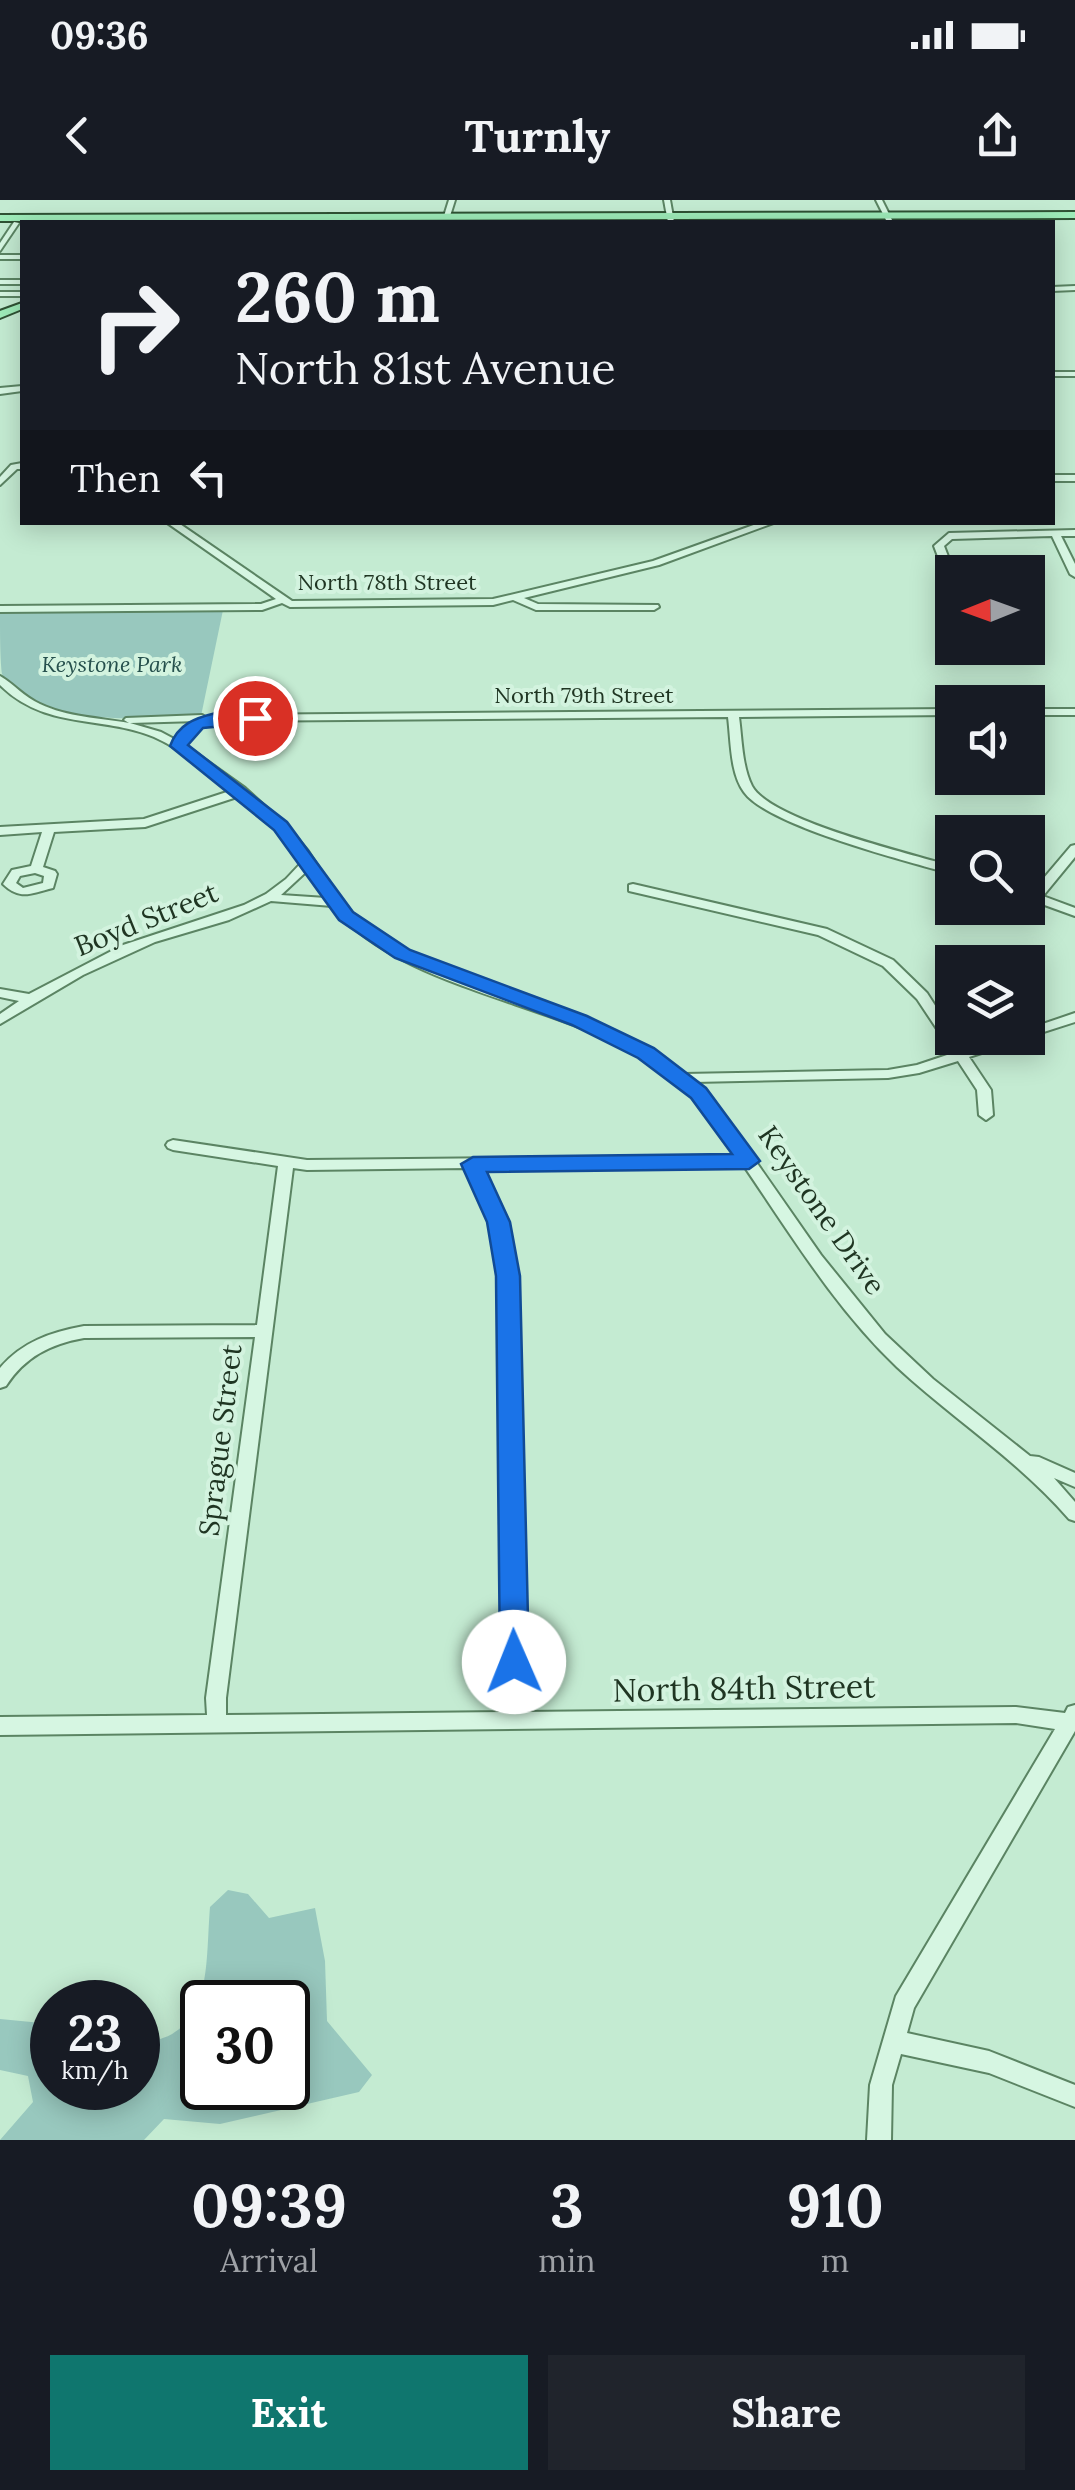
<!DOCTYPE html>
<style>
:root{--surface:#171b24;--page:#20242c;--text:#f1f3f6;--muted:#9ea1a6;--accent:#0f766e}
body{margin:0;font-family:Lora,serif;background:var(--page);color:var(--text);height:100vh;display:flex;flex-direction:column;font-size:38px;white-space:nowrap}
*{box-sizing:border-box;margin:0}
p{font-size:32px;color:var(--muted)}
.icon{flex:none;width:55px;height:55px;fill:none;stroke:currentColor;stroke-width:2;stroke-linecap:round;stroke-linejoin:round}
.map{position:relative;height:1940px;overflow:hidden}
.side{display:flex;flex-direction:column;background:var(--surface);flex:1}
.side>*{flex:none}
.banner{position:absolute;left:20px;top:20px;width:1035px;height:305px;border-radius:0px;box-shadow:0 5px 25px #0003;background:#171b24;color:var(--text);overflow:hidden}
.needle{width:65px;rotate:269deg}
.fabs{position:absolute;left:935px;top:355px;display:grid;gap:20px}
.fabs a{display:grid;place-items:center;width:110px;height:110px;border-radius:0px;background:var(--surface);box-shadow:0 5px 25px #0003;font-size:50px}
.speed{position:absolute;left:30px;top:1780px;display:flex;gap:20px;font-size:50px;font-weight:700;text-align:center}
.speed>*{display:grid;place-content:center;width:130px;height:130px;border-radius:50%;background:var(--surface);box-shadow:0 5px 25px #0003;line-height:1}
.speed small{font-size:25px;font-weight:400}
.speed .limit{border:5px solid #111;border-radius:15px;background:#fff;color:#111}
.pin{position:absolute;display:grid;place-items:center;width:85px;height:85px;color:#fff;margin:-42px;border:5px solid #fff;border-radius:50%;box-shadow:0 2px 10px #0007}
.me{position:absolute;width:110px;margin:-55px;rotate:359deg;stroke-linejoin:round;filter:drop-shadow(0 0 8px #0008)}
.turn{display:flex;align-items:center;gap:35px;height:210px;padding:0 50px;font-size:45px}
.turn .icon{width:130px;height:130px;stroke-width:2.5}
.turn b{display:block;font-size:70px;line-height:85px}
.then{display:flex;align-items:center;height:95px;padding:0 50px;background:#0003;gap:20px;font-size:38px}
.eta{display:flex;justify-content:space-evenly;align-items:center;height:170px;text-align:center}
.eta b{font-size:60px;font-weight:700;line-height:70px}
.primary-button{display:flex;gap:20px;margin-top:auto;padding:20px 50px}
.primary-button a{flex:1;height:115px;border-radius:0px;background:var(--accent);color:#fff;font-size:40px;font-weight:700;line-height:115px;text-align:center}
.primary-button a+a{background:var(--page);color:var(--text)}
.status{display:flex;justify-content:space-between;align-items:center;height:70px;padding:0 50px;background:var(--surface);direction:ltr}
.status svg{height:28px;fill:currentColor}
header{display:flex;justify-content:space-between;align-items:center;height:130px;padding:0 50px;background:var(--surface);font-size:45px;font-weight:700}
.map>svg:first-child{display:block}
.green{fill:#98c8be;fill-rule:evenodd}
.lines{fill:none;stroke-linecap:round;stroke-linejoin:round}
.minor-casing{stroke:#5b8463;stroke-width:4}
.major-casing{stroke:#2f5234;stroke-width:4}
.minor{fill:#d6f6e2;fill-rule:evenodd}
.major{fill:#9eecb9;fill-rule:evenodd}
.route{fill:#1a73e8;stroke:#114b97;stroke-width:2.5}
.labels{text-anchor:middle;dominant-baseline:central;stroke-width:8;stroke-linejoin:round;paint-order:stroke}
.far-street-label{font-size:22px;fill:#1f3522;stroke:#d3f3df}
.far-park-label{font-size:22px;font-style:italic;fill:#26504d;stroke:#d3f3df}
.street-label{font-size:28px;fill:#1f3522;stroke:#d3f3df}
.near-street-label{font-size:32px;fill:#1f3522;stroke:#d3f3df}
</style>
<div class="status"><b>09:36</b><svg viewBox="0 0 49 12"><path d="M0 12V9h3v3zM5 12V6h3v6zM10 12V3h3v9zM15 12V0h3v12zM26 1h20v11H26zM47 4h2v5h-2z"/></svg></div>
<header><svg class="icon" aria-label="back" viewBox="0 0 24 24"><path d="M15 5l-7 7 7 7"/></svg>Turnly<svg class="icon" aria-label="share" viewBox="0 0 24 24"><path d="M12 15V3M7 8l5-5 5 5M5 13v7h14v-7"/></svg></header>
<div class="map">
<svg width="1075" height="1940" viewBox="0 0 1075 1940">
<rect width="100%" height="100%" fill="#c4ebd2"/>
<g class="green">
<path d="M223,410L201,516C150,517 27,531 2,474C0,459 0,429 0,412Z"/>
<path d="M228,1690L248,1694L269,1718L315,1708L325,1761L327,1821L372,1875L359,1892L220,1924L164,1919L144,1940H0L33,1902L28,1876L0,1870V1819L52,1824V1888H138V1843C214,1838 205,1767 210,1707ZM288,1802V1888H202V1802Z"/>
</g>
<g class="lines">
<defs>
<g id="minor">
<path d="M449,0H455L450,16L447,18L444,16Z"/>
<path d="M664,0H670L674,22H668Z"/>
<path d="M876,0H882L893,22H887Z"/>
<path d="M14,22L19,23L0,51V43Z"/>
<rect x="0" y="55" width="22" height="4"/>
<rect x="0" y="80" width="22" height="4"/>
<path d="M1075,86V90L1052,91V87Z"/>
<rect x="0" y="92" width="22" height="4"/>
<rect x="1052" y="172" width="23" height="4"/>
<path d="M22,186V191L0,194V188Z"/>
<path d="M22,263V269H17L0,285V277L11,265Z"/>
<rect x="1052" y="275" width="23" height="6"/>
<path d="M166,322H177L292,401L493,399L653,361L762,322H776L659,365L524,398L538,404L658,405L659,407L654,410H536L513,400L493,405L290,407L282,403L262,410L0,412V406L261,404L276,399Z"/>
<path d="M1075,330V336H1061L1075,364V377L1070,374L1052,336L952,339L944,346L954,372L952,383L947,380L934,346L949,333Z"/>
<path d="M0,476C14,484 24,497 40,504C67,517 100,518 129,523L124,520L126,518L202,515L207,518L216,515L952,509V515L739,517C742,539 742,566 752,586C771,621 912,654 952,666V674C909,662 768,626 744,592C730,573 731,541 728,517L218,521L193,531L185,545L245,588L287,626L308,651L338,697L357,718L404,749L441,767L598,824L636,841L684,874L888,870L917,865L953,853L917,799L883,766L818,735L629,691V685L633,684L827,729L893,760L927,793L952,832V838H956L964,850L1001,838H1021L1019,841L969,857L991,890L993,915L986,920L979,915L977,890L958,861L919,873L888,878L694,882L722,913L821,1055L885,1134L933,1179L1030,1256L1039,1257L1075,1273V1287L1054,1278L1075,1302V1321L1069,1319C1018,1260 953,1219 897,1167C836,1109 791,1035 744,966L482,968L506,1023L516,1076L525,1501L523,1512L1016,1507L1065,1513L1068,1507L1075,1505V1531L914,1808L907,1833L989,1851L1075,1885V1907L989,1873L901,1854L892,1885L891,1940H867L870,1885L896,1796L1055,1529L1016,1523L0,1535V1517L207,1515L206,1498L255,1137L84,1138C50,1144 25,1157 6,1186L0,1188V1168C22,1142 51,1132 84,1126L257,1125L278,966L173,950L168,948L166,945L168,942L173,940L307,960L737,956C716,925 693,892 661,869C567,802 403,793 332,706L271,701L229,720L155,742L83,775L0,824V814L19,801L0,797V789L29,794L123,745L244,705L266,694L286,679L302,662L279,631L240,596L145,627L54,632L43,667L55,671L57,674L53,688C31,693 21,701 3,684L12,670L31,666L42,632L0,635V627L144,619L233,590C208,571 183,550 154,537C101,515 45,530 0,485ZM198,521L185,527L176,540L161,532L130,523ZM308,670L326,698L281,695ZM35,673L44,676L43,683L23,688L16,683L20,676ZM293,968L307,970L467,968L490,1023L500,1076L505,1501L503,1512L226,1515V1498Z"/>
<rect x="1028" y="509" width="47" height="6"/>
<path d="M1075,645V657L1043,696L1075,708V716L1028,699V691L1032,692L1071,646Z"/>
<path d="M1075,813V822L1028,837V829Z"/>
</g>
<g id="major">
<path d="M1075,12V18L0,21V15Z"/>
<path d="M22,103V109L0,118V111Z"/>
</g>
</defs>
<use href="#minor" class="minor-casing"/>
<use href="#major" class="major-casing"/>
<use href="#minor" class="minor"/>
<use href="#major" class="major"/>
</g>
<path class="route" d="M216,513L255,512L263,518L255,523L203,528L188,545L287,622L353,712L410,750L587,816L654,848L706,888L760,961L749,969L487,972L510,1022L520,1076L529,1462L525,1470L514,1474L504,1470L500,1462L496,1076L487,1022L461,964L473,957L732,954L691,898L638,858L572,825L395,758L339,720L274,630L170,546C178,524 195,518 216,513Z"/>
<g class="labels">
<g class="far-street-label">
<text x="387" y="382">North 78th Street</text>
<text x="584" y="495">North 79th Street</text>
</g>
<g class="far-park-label">
<text x="112" y="464">Keystone Park</text>
</g>
<g class="street-label">
<text transform="translate(146 719) rotate(-22)">Boyd Street</text>
<text transform="translate(822 1010) rotate(55)">Keystone Drive</text>
<text transform="translate(220 1240) rotate(-83)">Sprague Street</text>
</g>
<g class="near-street-label">
<text transform="translate(744 1488) rotate(-1)">North 84th Street</text>
</g>
</g>
</svg>
<div class="fabs">
<a><svg class="needle" viewBox="-14 -14 28 28"><path d="M0-13l5 13h-10z" fill="#e53935"/><path d="M0 13l5-13h-10z" fill="#9ea1a6"/></svg></a>
<a><svg class="icon" aria-label="sound" viewBox="0 0 24 24"><path d="M4 9h4l5-4v14l-5-4H4zM17 9q2 3 0 6"/></svg></a>
<a><svg class="icon" aria-label="search" viewBox="0 0 24 24"><circle cx="10" cy="10" r="6"/><path d="M15 15l6 6"/></svg></a>
<a><svg class="icon" aria-label="layers" viewBox="0 0 24 24"><path d="M12 4l9 5-9 5-9-5zM3 14l9 5 9-5"/></svg></a>
</div>
<div class="speed"><div>23<small>km/h</small></div><div class="limit">30</div></div>
<div class="pin" style="left:255px;top:518px;background:#d93025"><svg class="icon" aria-label="arrive" viewBox="0 0 24 24"><path d="M6 21V4h12l-3 4 3 4H6"/></svg></div>
<svg class="me" style="left:514px;top:1462px" viewBox="-20 -20 40 40"><circle r="19" fill="#fff"/><path d="M0-13L10 11 0 6-10 11z" fill="#1a73e8"/></svg>
<div class="banner">
<div class="turn"><svg class="icon" aria-label="right" viewBox="0 0 24 24"><path d="M7 20v-9h11M14 6l5 5-5 5"/></svg><div><b>260 m</b>North 81st Avenue</div></div>
<div class="then">Then<svg class="icon" aria-label="left" viewBox="0 0 24 24"><path d="M17 20v-9H6M10 6l-5 5 5 5"/></svg></div>
</div>
</div>
<section class="side">
<div class="eta">
<div><b>09:39</b><p>Arrival</p></div>
<div><b>3</b><p>min</p></div>
<div><b>910</b><p>m</p></div>
</div>
<div class="primary-button"><a>Exit</a><a>Share</a></div>
</section>
